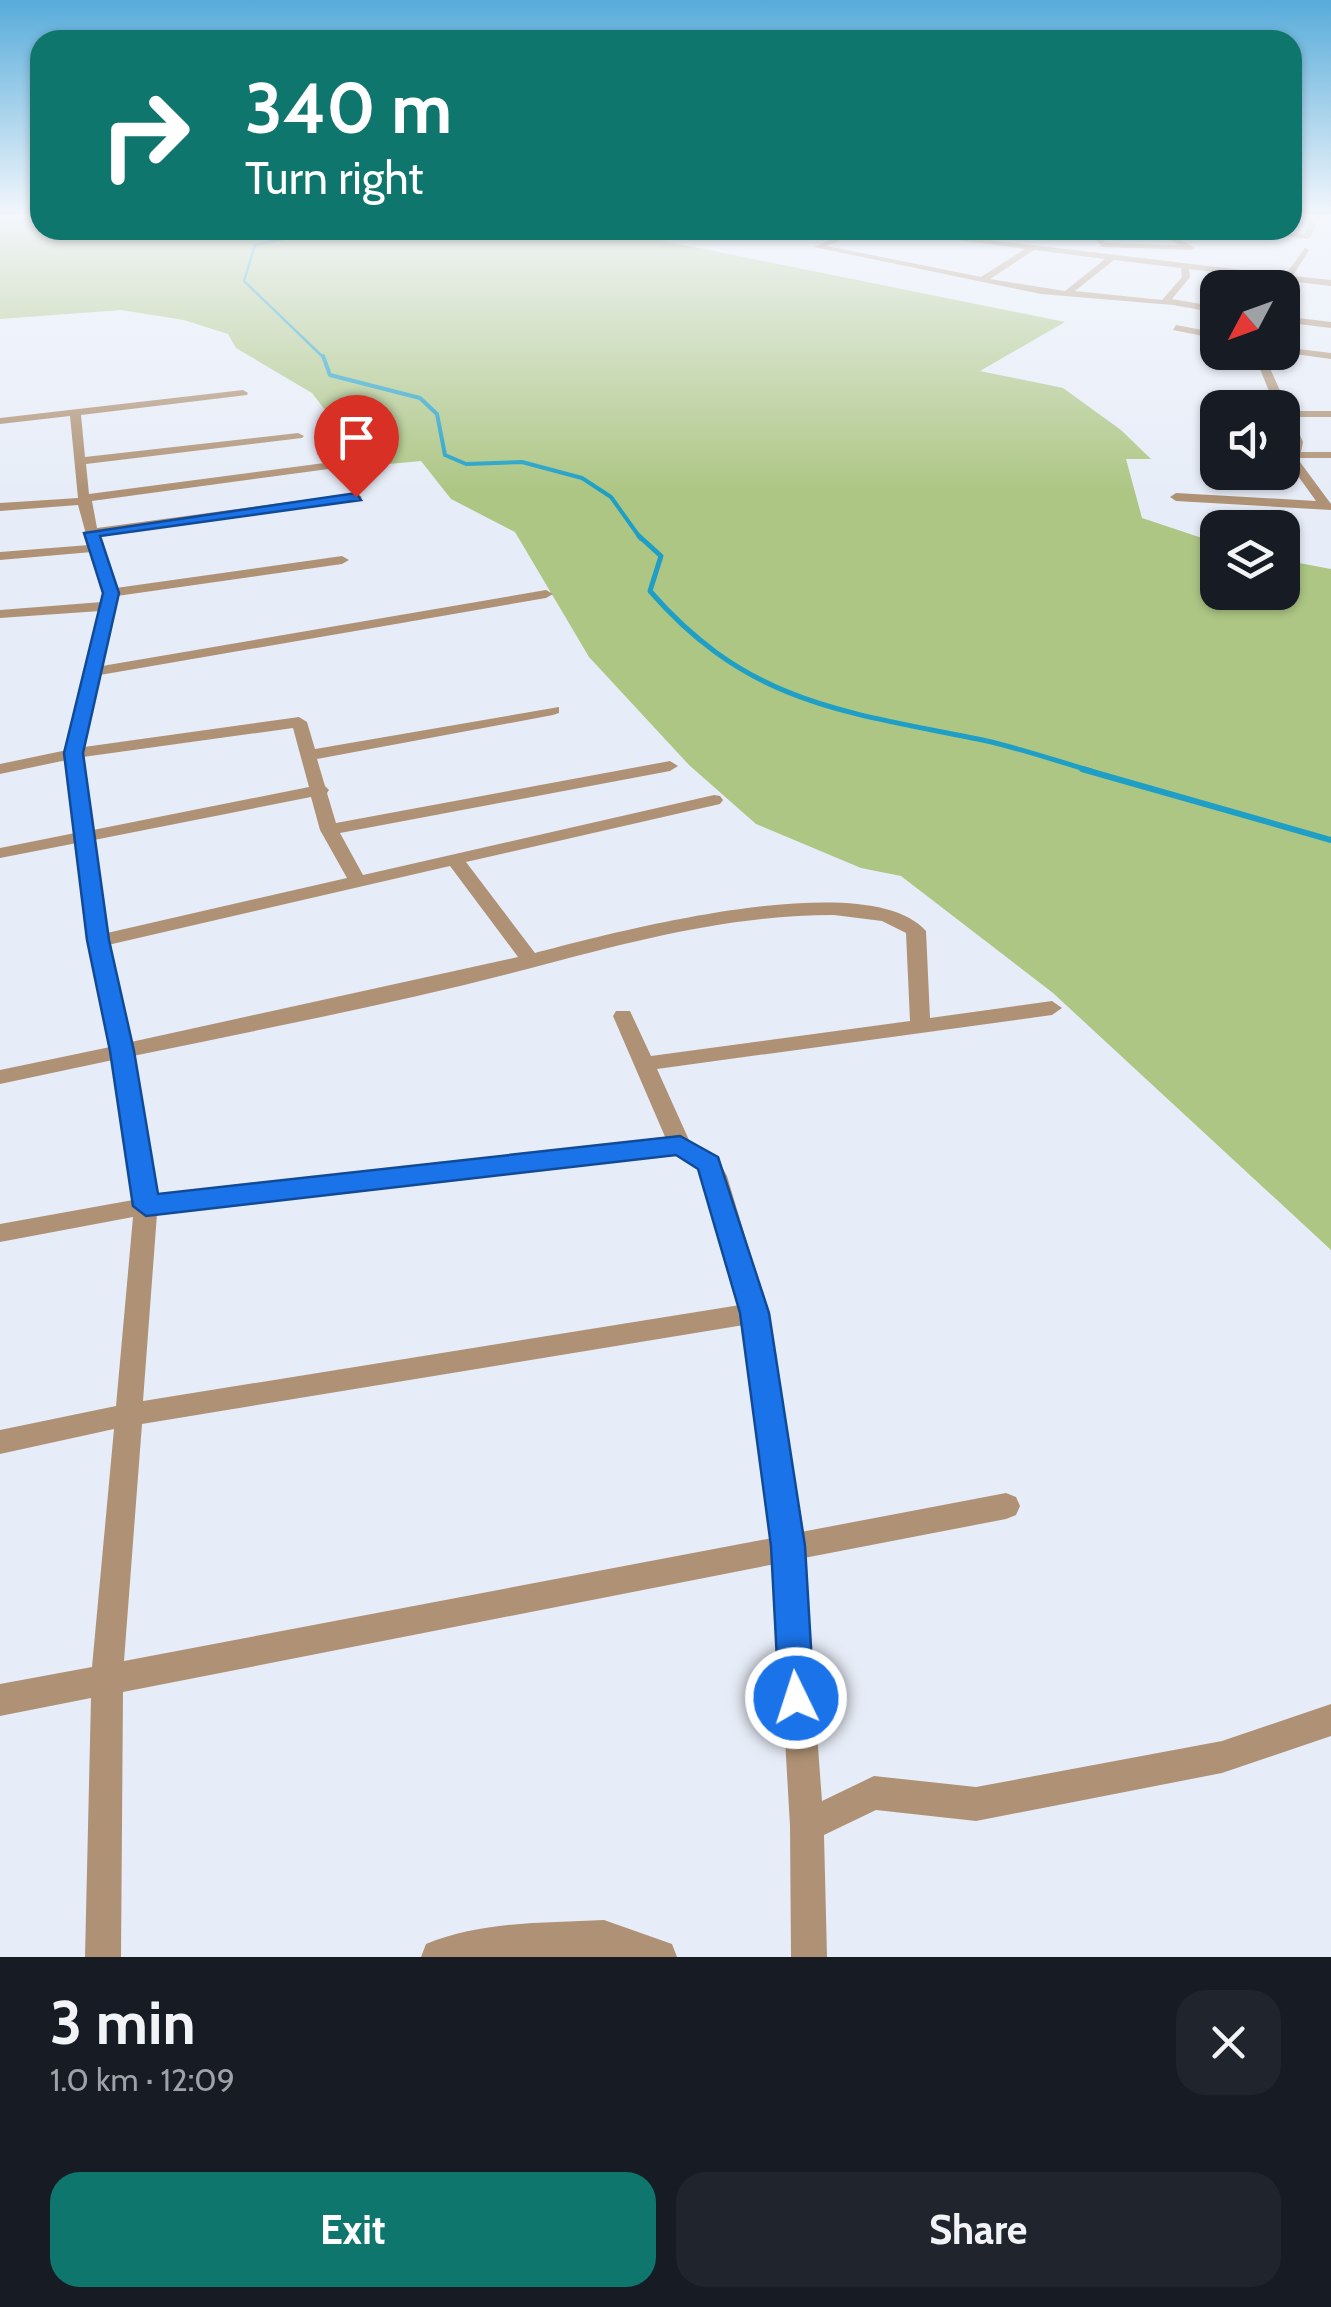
<!DOCTYPE html>
<meta charset="utf-8">
<style>
:root{--surface:#171b24;--page:#20242c;--text:#f1f3f6;--muted:#9ea1a6;--accent:#0f766e}
body{margin:0;font-family:Cabin,sans-serif;background:var(--page);color:var(--text);height:100vh;display:flex;flex-direction:column;font-size:38px;white-space:nowrap}
*{box-sizing:border-box;margin:0}
p{font-size:32px;color:var(--muted)}
.icon{flex:none;width:55px;height:55px;fill:none;stroke:currentColor;stroke-width:2;stroke-linecap:round;stroke-linejoin:round}
.map{position:relative;height:1957px;overflow:hidden}
.side{display:flex;flex-direction:column;background:var(--surface);flex:1}
.side>*{flex:none}
.guide{position:absolute;left:30px;top:30px;width:1272px;height:210px;border-radius:30px;box-shadow:0 2px 8px #0004;background:#0f766e;color:#fff;overflow:hidden}
.needle{width:65px;rotate:229deg}
.tools{position:absolute;left:1200px;top:270px;display:grid;gap:20px}
.tools a{display:grid;place-items:center;width:100px;height:100px;border-radius:20px;background:var(--surface);box-shadow:0 2px 8px #0004;font-size:50px}
.pin{position:absolute;display:grid;place-items:center;width:85px;height:85px;color:#fff;margin:-102px -42px;border-radius:50% 50% 50% 0;rotate:-45deg;box-shadow:0 0 10px #0007}
.pin .icon{rotate:45deg}
.me{position:absolute;width:110px;margin:-55px;rotate:356deg;stroke-linejoin:round;filter:drop-shadow(0 0 8px #0008)}
.turn{display:flex;align-items:center;gap:35px;height:210px;padding:0 50px;font-size:45px}
.turn .icon{width:130px;height:130px;stroke-width:2.5}
.turn b{display:block;font-size:70px;line-height:85px}
.round{display:grid;place-items:center;flex:none;width:105px;height:105px;border-radius:30px;background:var(--page)}
.summary{display:flex;align-items:center;justify-content:space-between;height:170px;padding:0 50px}
h1{font-size:60px;font-weight:700;line-height:75px}
.action{display:flex;gap:20px;margin-top:auto;padding:20px 50px}
.action a{flex:1;height:115px;border-radius:30px;background:var(--accent);color:#fff;font-size:40px;font-weight:700;line-height:115px;text-align:center}
.action a+a{background:var(--page);color:var(--text)}
.map>svg:first-child{display:block}
.green{fill:#adc684}
.lines{fill:none;stroke-linecap:round;stroke-linejoin:round}
.stream-far3{stroke:#1f9fc6;stroke-width:2.5}
.stream-far2{stroke:#1f9fc6;stroke-width:4}
.stream-far1{stroke:#1f9fc6;stroke-width:5}
.stream{stroke:#1f9fc6;stroke-width:6}
.minor{fill:#af9275;fill-rule:evenodd}
.route{fill:#1a73e8;stroke:#114b97;stroke-width:2.5}
</style>
<div class="map">
<svg width="1331" height="1957" viewBox="0 0 1331 1957">
<rect width="100%" height="100%" fill="#e7edf8"/>
<path class="green" d="M0,217H40V230H610L1065,322L980,371L1063,388L1121,430L1151,459H1126L1142,518L1217,543L1218,592H1282L1283,560L1331,569V1250L1053,993L901,876L861,868L756,824L689,765L589,657L515,532L451,499L421,461L368,466L312,393L236,348L228,334L184,320L121,310L0,319Z"/>
<g class="lines">
<path class="stream-far3" d="M324,358L244,281L255,245L325,230"/>
<path class="stream-far2" d="M323,356L330,375L420,398L437,414L445,455L466,464L522,462L582,478L611,497L641,539"/>
<path class="stream-far1" d="M639,536L661,556L650,591C750,706 848,712 987,741C1022,749 1057,761 1091,771"/>
<path class="stream" d="M1082,769L1331,840"/>
<g class="minor">
<path d="M1310,217H1318L1311,237L1307,239L1241,230L1304,234Z"/>
<path d="M853,230H864L827,246L981,277L1025,249L881,230H905L1285,275L1305,248L1309,250L1293,276L1331,280V286L1189,269L1190,277L1172,299L1218,307V313L1173,305L1041,294L814,247ZM1034,250L1105,259L1065,291L990,279ZM1114,260L1181,268L1182,277L1162,300L1075,291Z"/>
<path d="M1089,230H1097L1105,243L1179,245L1153,230H1163L1195,248L1190,250L1102,247Z"/>
<path d="M1282,316L1331,322V328L1282,322Z"/>
<path d="M1176,325L1218,333V339L1173,330Z"/>
<path d="M1282,347L1331,353V359L1280,352Z"/>
<path d="M1258,352H1268L1265,357L1289,411H1331V417H1292L1303,442L1301,452H1331V458H1300V462L1331,504V510L1176,501L1170,497L1176,493L1316,501L1288,462C1291,441 1282,428 1282,408H1276L1255,357Z"/>
<path d="M243,390L248,393L247,395L81,415L85,457L298,433L304,436L302,438L86,464L89,494L332,462L336,464V468L92,501L97,528L356,493L362,497L356,501L100,536L116,588L342,556L349,560L342,564L117,596L102,666L546,590L553,594L546,598L100,675L84,747L299,717L307,722L315,749L559,707V713L553,715L317,759L325,786L329,790L327,793L336,823L670,761L678,766L670,771L340,833L363,875L714,795L720,796L723,800L720,804L466,862L535,953C612,933 868,864 926,931L930,1018L1052,1001L1062,1008L1052,1015L657,1069L689,1140L717,1158L727,1176L768,1313L801,1532L1006,1493L1016,1497L1020,1506L1016,1515L1006,1519L804,1558L822,1801L874,1776L976,1787L1222,1741L1331,1704V1736L1222,1773L976,1821L876,1810L824,1835L827,1957H791L790,1826L775,1564L123,1692L121,1957H85L91,1698L0,1716V1684L92,1667L114,1429L0,1454V1430L116,1406L133,1217L0,1242V1224L133,1200L113,1060L0,1084V1070L110,1047L88,941L77,843L0,858V848L75,833L67,760L0,774V764L67,750L100,611L0,618V610L102,602L104,593L92,552L0,560V552L89,545L78,505L0,511V503L78,498L70,416L0,424V418ZM293,728L309,787L93,830L83,757ZM311,797L320,830L347,878L107,933L94,840ZM450,866L518,957L131,1042L108,945ZM834,915L882,921L906,933L910,1021L651,1056L630,1011H616L613,1016L666,1139L156,1196L133,1056C267,1028 404,1002 535,967C633,941 730,915 834,915ZM676,1154L700,1169L703,1176L740,1305L143,1401L157,1214ZM744,1325L772,1538L124,1661L142,1424Z"/>
<path d="M604,1920L672,1944L677,1957H421L426,1944C482,1921 545,1923 604,1920Z"/>
</g>
</g>
<linearGradient id="sky" x2="0" y2="1"><stop stop-color="#57acda"/><stop offset="0.44" stop-color="#f4f7fc"/><stop offset="1" stop-color="#f4f7fc" stop-opacity="0"/></linearGradient>
<rect width="1331" height="491" fill="url(#sky)"/>
<path class="route" d="M356,493L361,500L100,536L119,593L83,753L109,940L134,1051L158,1194L680,1136L718,1157L769,1313L805,1546L814,1698L809,1711L796,1716L784,1711L779,1698L771,1546L740,1313L698,1169L676,1155L146,1216L133,1206L110,1051L87,940L64,753L103,593L84,533Z"/>
</svg>
<div class="tools">
<a><svg class="needle" viewBox="-14 -14 28 28"><path d="M0-13l5 13h-10z" fill="#e53935"/><path d="M0 13l5-13h-10z" fill="#9ea1a6"/></svg></a>
<a><svg class="icon" aria-label="sound" viewBox="0 0 24 24"><path d="M4 9h4l5-4v14l-5-4H4zM17 9q2 3 0 6"/></svg></a>
<a><svg class="icon" aria-label="layers" viewBox="0 0 24 24"><path d="M12 4l9 5-9 5-9-5zM3 14l9 5 9-5"/></svg></a>
</div>
<div class="pin" style="left:356px;top:497px;background:#d93025"><svg class="icon" aria-label="arrive" viewBox="0 0 24 24"><path d="M6 21V4h12l-3 4 3 4H6"/></svg></div>
<svg class="me" style="left:796px;top:1698px" viewBox="-20 -20 40 40"><circle r="17" fill="#1a73e8" stroke="#fff" stroke-width="3"/><path d="M0-11L8 9 0 5-8 9z" fill="#fff"/></svg>
<div class="guide">
<div class="turn"><svg class="icon" aria-label="right" viewBox="0 0 24 24"><path d="M7 20v-9h11M14 6l5 5-5 5"/></svg><div><b>340 m</b>Turn right</div></div>
</div>
</div>
<section class="side">
<div class="summary"><div><h1>3 min</h1><p>1.0 km · 12:09</p></div><a class="round"><svg class="icon" aria-label="close" viewBox="0 0 24 24"><path d="M6 6l12 12M18 6L6 18"/></svg></a></div>
<div class="action"><a>Exit</a><a>Share</a></div>
</section>
